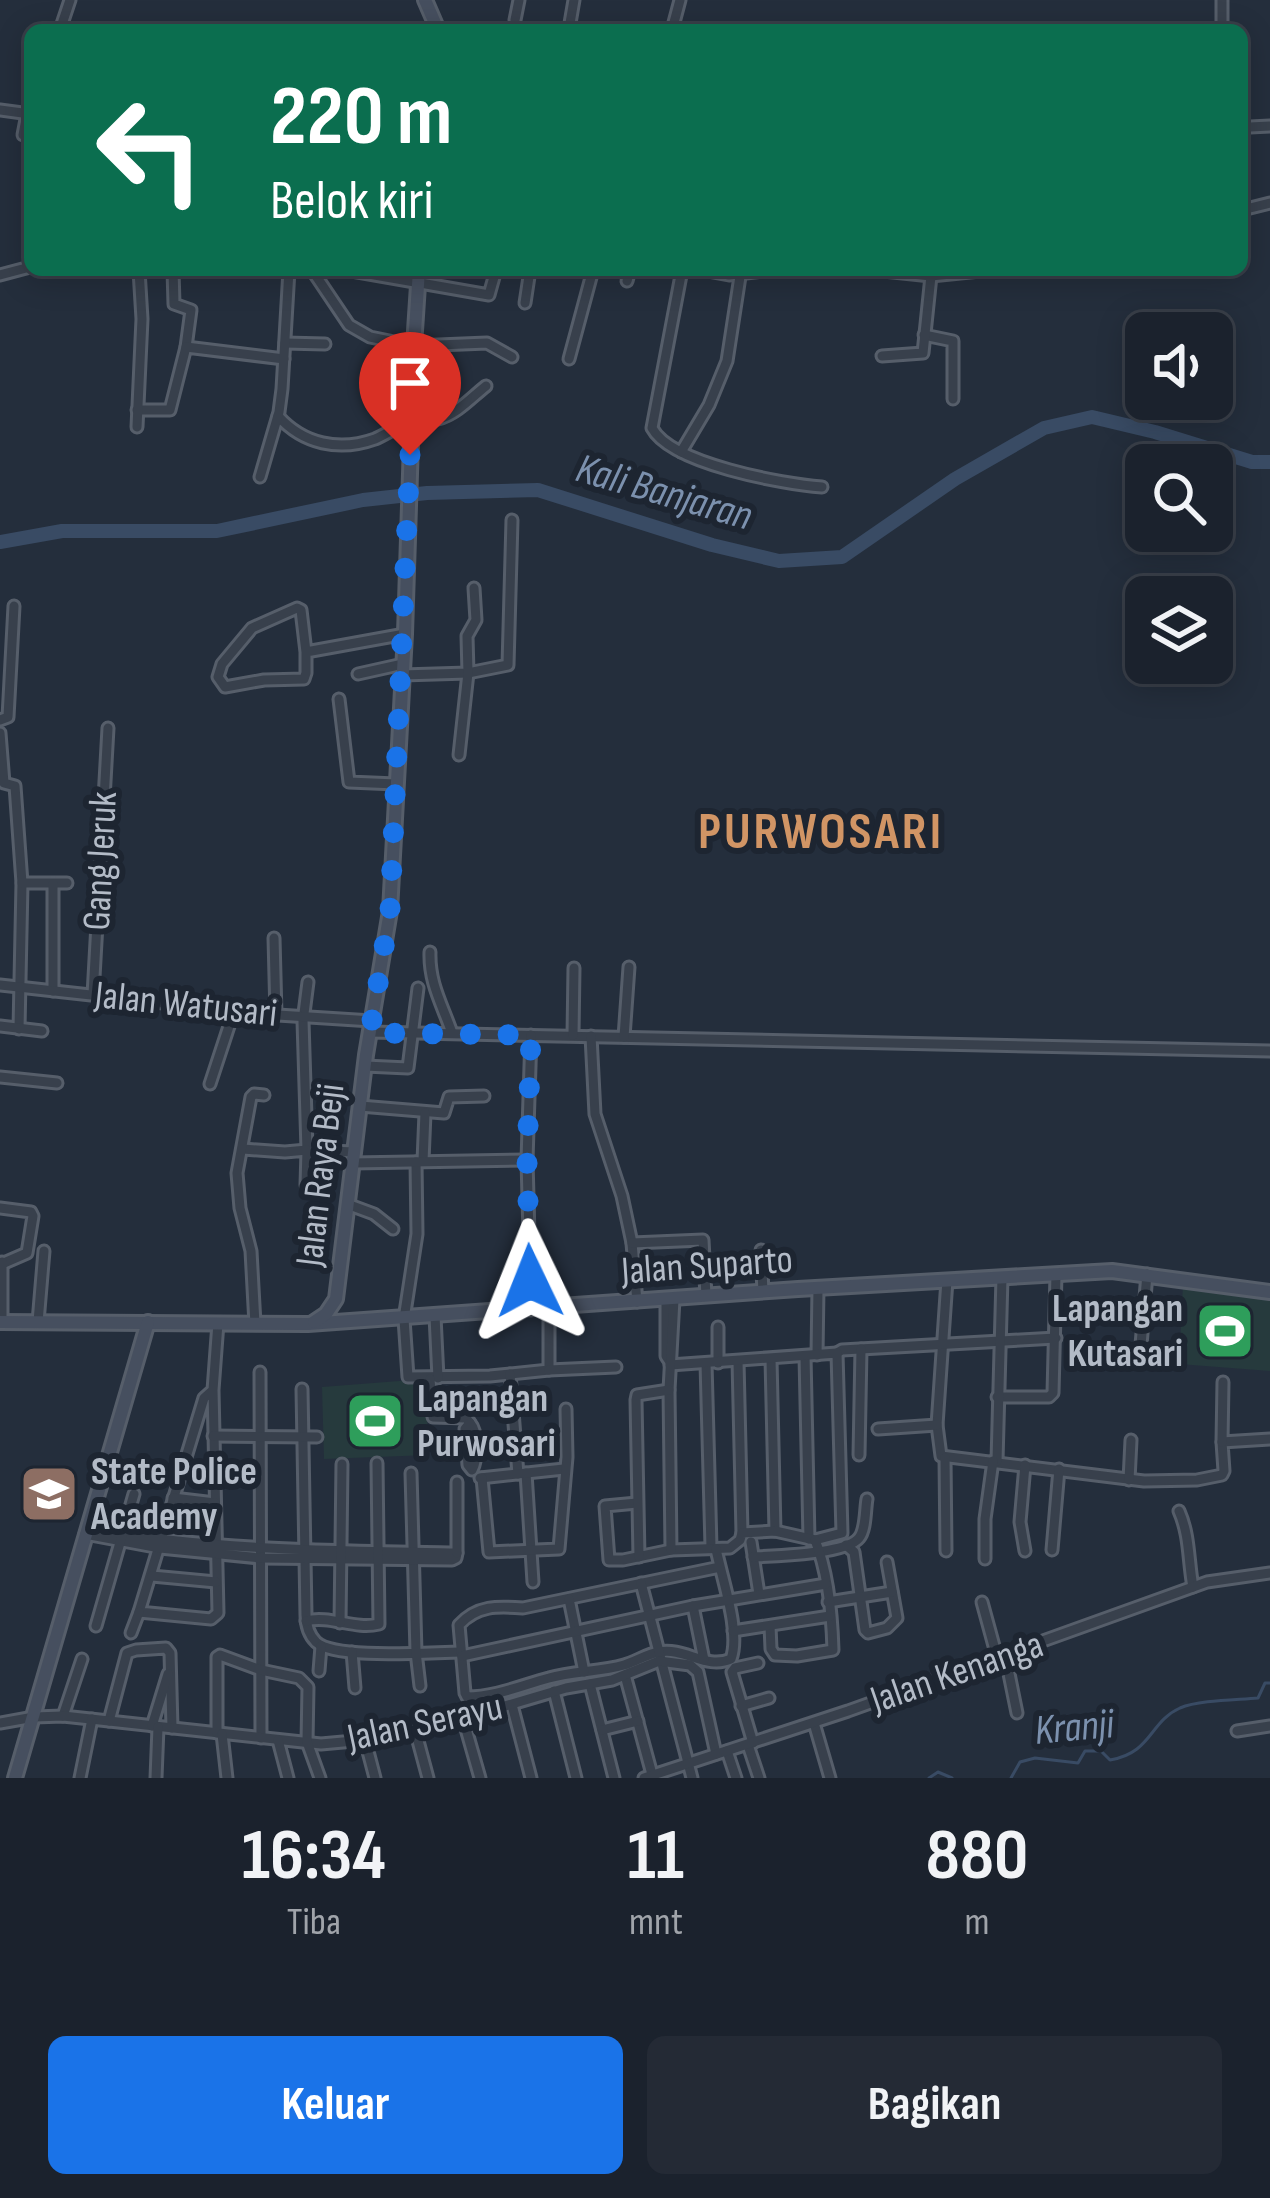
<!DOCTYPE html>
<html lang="id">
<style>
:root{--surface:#1b222d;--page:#242a35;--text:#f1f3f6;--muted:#a0a4aa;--line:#393f49;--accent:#1a73e8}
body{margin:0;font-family:"Sofia Sans Condensed",sans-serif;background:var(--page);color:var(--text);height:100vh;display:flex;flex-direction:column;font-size:45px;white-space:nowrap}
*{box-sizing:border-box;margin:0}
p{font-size:39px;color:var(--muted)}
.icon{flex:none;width:66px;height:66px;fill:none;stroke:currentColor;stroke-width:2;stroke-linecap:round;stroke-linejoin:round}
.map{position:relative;height:1778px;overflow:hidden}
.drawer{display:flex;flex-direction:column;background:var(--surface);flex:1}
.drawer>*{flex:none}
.banner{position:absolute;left:24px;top:24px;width:1224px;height:252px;border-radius:18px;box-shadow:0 6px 30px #0003,0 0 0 3px var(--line);background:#0b6e4f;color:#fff;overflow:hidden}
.buttons{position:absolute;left:1125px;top:312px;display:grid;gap:24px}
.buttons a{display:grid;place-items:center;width:108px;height:108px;border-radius:18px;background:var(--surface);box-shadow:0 6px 30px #0003,0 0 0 3px var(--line);font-size:60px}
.pin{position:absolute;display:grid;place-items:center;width:102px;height:102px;color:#fff;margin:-123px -51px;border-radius:50% 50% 50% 0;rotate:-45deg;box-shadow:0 0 12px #0007}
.pin .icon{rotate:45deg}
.me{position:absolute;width:132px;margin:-66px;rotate:358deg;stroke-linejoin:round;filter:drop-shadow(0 0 9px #0008)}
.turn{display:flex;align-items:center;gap:42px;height:252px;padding:0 48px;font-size:54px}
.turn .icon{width:156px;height:156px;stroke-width:2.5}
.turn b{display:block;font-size:84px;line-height:102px}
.eta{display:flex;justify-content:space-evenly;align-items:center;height:204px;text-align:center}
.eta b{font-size:72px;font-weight:700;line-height:84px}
.primary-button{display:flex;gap:24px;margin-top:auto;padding:24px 48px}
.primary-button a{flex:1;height:138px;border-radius:18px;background:var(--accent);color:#fff;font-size:48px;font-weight:700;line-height:138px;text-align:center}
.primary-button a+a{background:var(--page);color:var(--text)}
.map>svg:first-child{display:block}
.green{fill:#263a3d}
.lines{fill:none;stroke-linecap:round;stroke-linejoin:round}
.stream{stroke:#394b64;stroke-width:3}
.river{stroke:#394b64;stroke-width:14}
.street-casing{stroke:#565e6a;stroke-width:15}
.secondary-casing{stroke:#565e6a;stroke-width:18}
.street{stroke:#38404c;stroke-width:9}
.secondary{stroke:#464f5f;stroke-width:12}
.route{stroke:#1a73e8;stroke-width:21;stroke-dasharray:0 37.8}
.labels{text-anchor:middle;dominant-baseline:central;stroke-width:12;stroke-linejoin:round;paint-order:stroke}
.street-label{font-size:39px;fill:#b3bbc7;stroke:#1d2531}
.poi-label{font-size:39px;font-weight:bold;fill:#b3bbc7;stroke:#1d2531;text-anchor:start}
.water-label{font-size:42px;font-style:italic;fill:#7c91ae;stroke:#1d2531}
.district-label{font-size:51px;font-weight:bold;letter-spacing:3px;fill:#d19565;stroke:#1d2531}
</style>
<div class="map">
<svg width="1270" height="1778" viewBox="0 0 1270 1778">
<rect width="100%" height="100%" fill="#242e3c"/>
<g class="green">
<path d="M1183,1284L1270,1298V1371L1179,1364Z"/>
<path d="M425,1379L429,1455L324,1459L322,1387Z"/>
</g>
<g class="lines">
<g class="stream">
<path d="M929,1778L938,1772L952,1778"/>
<path d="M1011,1778L1020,1762L1035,1758L1078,1763L1085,1751H1101L1110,1760C1152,1753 1149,1722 1180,1708C1199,1700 1236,1700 1258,1698L1265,1683H1270"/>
</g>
<path class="river" d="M0,542L62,531H217L363,500L427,493L538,490L712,545L779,561L842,557L955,479L1044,428L1092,417L1155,432L1252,462H1270"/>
<defs>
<g id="street">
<path d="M1222,0V30"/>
<path d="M515,20L519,0"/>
<path d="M569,29L574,0"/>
<path d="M60,30L70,0"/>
<path d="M672,30L680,0"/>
<path d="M0,110L30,114"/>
<path d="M1250,127L1270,126"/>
<path d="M23,135L27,114"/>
<path d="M1242,210L1270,203"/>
<path d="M173,270L174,304L191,310L186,347"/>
<path d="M312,270L349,325L370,337L414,346L487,343L512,357"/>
<path d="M346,270L489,295L496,270"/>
<path d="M682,270L652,428C671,464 783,484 822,487"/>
<path d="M702,270L729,275L772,270"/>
<path d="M874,270L931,276L990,270"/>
<path d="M0,275L30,267"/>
<path d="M627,281L630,270"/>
<path d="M525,303L530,270"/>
<path d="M924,335L953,341V399"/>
<path d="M285,343L325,344"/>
<path d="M882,356L923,353L931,276"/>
<path d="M569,359L593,270"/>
<path d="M137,410H170L186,347L284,359"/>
<path d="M278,416C303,444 339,452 375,439C387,434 397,426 410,422C419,419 429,420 438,419C456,415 472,397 486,386"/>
<path d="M137,427L142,319L139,270"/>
<path d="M681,452L709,405L727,361L741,270"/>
<path d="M260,477L279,412L282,389L289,270"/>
<path d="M306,652V673L304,679L264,680L225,687L218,677L222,664L252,628L297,608L301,610L306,652L405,634"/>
<path d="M358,674L403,664"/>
<path d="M402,675L468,673L508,665L512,520"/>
<path d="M339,699L349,782L396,784"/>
<path d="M0,720L8,717L14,606"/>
<path d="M0,733L4,783L15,786L22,883L19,1029"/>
<path d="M459,755L468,673L467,636L476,620L474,588"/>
<path d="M22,883H67"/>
<path d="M53,884V991"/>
<path d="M274,938L276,1015"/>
<path d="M430,952C429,983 442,1004 452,1033"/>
<path d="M308,982L303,1021L307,1150L354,1152"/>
<path d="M0,985L262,1014L372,1021"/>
<path d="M93,995L108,728"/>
<path d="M0,1026L42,1031"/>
<path d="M370,1032L1270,1051"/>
<path d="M531,1035L527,1160L531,1310"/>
<path d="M573,1035L574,968"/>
<path d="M591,1036L595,1114L622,1196L632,1243L637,1302"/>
<path d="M624,1037L629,967"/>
<path d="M365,1066L408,1068L418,988"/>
<path d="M0,1077L57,1083"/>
<path d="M210,1084L234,1011"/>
<path d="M360,1106L444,1113L449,1097L484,1096"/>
<path d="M243,1149L285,1152L307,1150L306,1185"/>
<path d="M423,1161L425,1113"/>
<path d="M416,1162L417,1234L404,1319L408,1377L490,1376L549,1370V1308"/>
<path d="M353,1163L527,1160"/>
<path d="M347,1204L374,1214L393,1229"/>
<path d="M0,1208L31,1212L33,1216L27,1253L4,1263"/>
<path d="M632,1243L703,1240L706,1296"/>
<path d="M761,1250L763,1292"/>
<path d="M2,1262V1322"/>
<path d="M947,1280L937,1425L941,1456L1144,1481L1197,1480L1222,1475L1224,1471L1222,1442L1270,1439"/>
<path d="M666,1299V1356L670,1362"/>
<path d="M435,1316L438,1378"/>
<path d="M38,1322L44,1251"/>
<path d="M255,1324L251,1251L240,1208L237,1173L251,1097L254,1094L264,1095"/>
<path d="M718,1327V1363"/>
<path d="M1141,1345L1147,1274"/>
<path d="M837,1353L842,1350L1056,1338"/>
<path d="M817,1355L818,1288"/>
<path d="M805,1356L809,1539"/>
<path d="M771,1359L775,1531"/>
<path d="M738,1361L742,1533"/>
<path d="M706,1363L711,1547"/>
<path d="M549,1370L616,1367"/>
<path d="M260,1372L261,1738"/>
<path d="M510,1374L518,1474"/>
<path d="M430,1379L433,1417L466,1418L470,1423"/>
<path d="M302,1389L306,1615C306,1625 308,1634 316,1642C335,1660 432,1652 461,1652"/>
<path d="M213,1390L204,1398L139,1612L211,1619L218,1613L213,1390L218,1323"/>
<path d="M997,1397H1049L1053,1393L1056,1274"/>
<path d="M470,1423C478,1432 478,1459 472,1470L468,1465L465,1429Z"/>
<path d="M878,1429L937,1425"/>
<path d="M213,1436L317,1437"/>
<path d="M1222,1442L1223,1382"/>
<path d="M859,1455L861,1349"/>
<path d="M945,1458L946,1551"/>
<path d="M997,1461L1002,1277"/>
<path d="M1025,1465L1020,1522L1025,1551"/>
<path d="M411,1473L416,1652L420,1686"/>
<path d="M526,1473L533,1582"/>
<path d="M480,1478L564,1469"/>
<path d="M482,1478L489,1552L559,1549L567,1457L566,1409"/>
<path d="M1129,1480L1131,1440"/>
<path d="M173,1498L215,1503"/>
<path d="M637,1503L605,1506L609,1560H623L671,1550L730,1548L740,1540L742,1533L775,1531L815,1540L842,1533L837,1353L670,1365"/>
<path d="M1179,1511C1190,1536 1188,1560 1193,1587"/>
<path d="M85,1534L160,1548L260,1558L452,1560L456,1558L457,1553C332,1551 210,1550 87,1529"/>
<path d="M751,1542L759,1594"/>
<path d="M846,1545L854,1552L865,1630L868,1633L887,1628L897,1618L887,1562"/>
<path d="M716,1549C722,1579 741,1632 731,1659C706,1670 685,1647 659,1652C647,1654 635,1662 624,1665C600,1672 573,1671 549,1678C522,1685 496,1697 467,1697L465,1693L459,1625C477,1605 498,1606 523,1608L720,1567"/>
<path d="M671,1550L669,1390L674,1299"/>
<path d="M1052,1550L1059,1469"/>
<path d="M457,1553V1482"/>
<path d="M639,1557L636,1400L637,1395L669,1390"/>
<path d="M753,1557C774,1556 847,1554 859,1538C866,1530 865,1510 867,1499"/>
<path d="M985,1559V1519L993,1461"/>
<path d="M152,1576L216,1582"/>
<path d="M641,1583L692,1778"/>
<path d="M569,1599L584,1672"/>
<path d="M828,1602L892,1592"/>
<path d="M982,1602L997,1657"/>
<path d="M693,1606L704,1660"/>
<path d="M306,1621C331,1615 354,1630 379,1624L377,1463"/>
<path d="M340,1623L342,1464"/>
<path d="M96,1626L134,1494"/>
<path d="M770,1626L771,1649L775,1655L797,1656L833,1650C832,1616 828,1572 815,1540"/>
<path d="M733,1631L830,1616"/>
<path d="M131,1633L139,1612"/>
<path d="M352,1652L355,1688"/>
<path d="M1005,1654L1017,1713"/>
<path d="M462,1656L693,1606L826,1584"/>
<path d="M319,1671L321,1646"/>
<path d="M625,1675L653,1778"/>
<path d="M590,1684L614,1778"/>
<path d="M554,1691L576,1778"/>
<path d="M512,1705L531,1778"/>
<path d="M741,1706L769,1698"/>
<path d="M462,1715L480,1778"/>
<path d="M63,1716L82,1659"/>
<path d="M109,1721L127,1653L136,1650L166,1648L170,1653L172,1728"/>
<path d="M0,1723L34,1717L63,1716L321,1744L365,1740L462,1715L488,1711L566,1688L612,1680L659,1661L690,1665L698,1672L716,1754"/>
<path d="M814,1723L830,1778"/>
<path d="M152,1726L168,1674"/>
<path d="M414,1726L428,1778"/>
<path d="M602,1730L638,1721"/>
<path d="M1237,1731L1270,1726"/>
<path d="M217,1733V1657L220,1655L261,1670L299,1678L308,1687L307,1742L320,1778"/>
<path d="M222,1734L227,1778"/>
<path d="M278,1740L288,1778"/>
<path d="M365,1740L375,1778"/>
<path d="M753,1743L732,1672L735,1668L758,1663"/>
<path d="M748,1745L759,1778"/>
<path d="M727,1751L736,1778"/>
<path d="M80,1778L92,1719"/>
<path d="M156,1778L158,1727"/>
<path d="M644,1778L848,1711L1207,1582L1270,1573"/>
</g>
<g id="secondary">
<path d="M425,0L438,30"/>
<path d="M0,1322L308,1324L798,1289L1112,1271L1270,1292"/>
<path d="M314,1322L326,1314L336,1299L366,1055L390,911L405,634L414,346L419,270"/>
<path d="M15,1778L148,1322"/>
</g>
</defs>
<use href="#street" class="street-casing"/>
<use href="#secondary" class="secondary-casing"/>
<use href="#street" class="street"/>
<use href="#secondary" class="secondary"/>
</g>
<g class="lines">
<path class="route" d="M410,455L390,910L370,1033L531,1035L527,1160L530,1281"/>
</g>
<defs>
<symbol id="stadium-square" viewBox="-11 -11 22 22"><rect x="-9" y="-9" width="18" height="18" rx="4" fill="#2e9e5b" stroke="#1d2531"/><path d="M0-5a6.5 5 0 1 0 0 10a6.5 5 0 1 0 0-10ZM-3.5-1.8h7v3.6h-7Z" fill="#fff"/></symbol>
<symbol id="university-square" viewBox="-11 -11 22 22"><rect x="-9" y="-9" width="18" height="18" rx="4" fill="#8d6e63" stroke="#1d2531"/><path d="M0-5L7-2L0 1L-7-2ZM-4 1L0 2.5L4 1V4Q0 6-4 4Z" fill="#fff"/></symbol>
</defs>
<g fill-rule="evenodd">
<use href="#stadium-square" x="1192" y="1298" width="66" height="66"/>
<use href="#stadium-square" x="342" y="1388" width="66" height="66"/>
<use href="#university-square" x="16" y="1461" width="66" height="66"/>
</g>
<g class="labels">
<g class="street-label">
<text transform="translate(101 861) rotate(-87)">Gang Jeruk</text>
<text transform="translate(186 1005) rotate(6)">Jalan Watusari</text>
<text transform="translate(321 1175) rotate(-83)">Jalan Raya Beji</text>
<text transform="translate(707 1266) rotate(-4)">Jalan Suparto</text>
<text transform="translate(957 1673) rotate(-19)">Jalan Kenanga</text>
<text transform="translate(425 1723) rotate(-12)">Jalan Serayu</text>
</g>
<g class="poi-label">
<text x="1183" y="1309" text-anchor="end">Lapangan<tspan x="1183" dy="45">Kutasari</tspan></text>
<text x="417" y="1399">Lapangan<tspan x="417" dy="45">Purwosari</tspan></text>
<text x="91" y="1472">State Police<tspan x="91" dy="45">Academy</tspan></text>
</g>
<g class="water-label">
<text transform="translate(664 493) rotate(16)">Kali Banjaran</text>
<text transform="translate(1074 1728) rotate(-5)">Kranji</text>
</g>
<g class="district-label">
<text x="821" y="832">PURWOSARI</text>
</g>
</g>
</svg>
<div class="buttons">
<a><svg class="icon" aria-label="sound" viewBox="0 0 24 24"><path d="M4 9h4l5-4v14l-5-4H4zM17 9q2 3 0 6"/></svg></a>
<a><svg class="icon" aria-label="search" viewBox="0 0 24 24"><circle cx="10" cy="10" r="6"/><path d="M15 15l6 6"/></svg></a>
<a><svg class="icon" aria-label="layers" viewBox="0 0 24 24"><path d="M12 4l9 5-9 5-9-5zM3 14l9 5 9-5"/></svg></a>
</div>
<div class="pin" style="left:410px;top:455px;background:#d93025"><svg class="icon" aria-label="arrive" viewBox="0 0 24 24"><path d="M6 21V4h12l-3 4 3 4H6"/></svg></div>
<svg class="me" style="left:530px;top:1281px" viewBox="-20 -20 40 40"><path d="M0-17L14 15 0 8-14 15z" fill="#1a73e8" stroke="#fff" stroke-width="4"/></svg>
<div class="banner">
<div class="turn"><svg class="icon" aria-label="left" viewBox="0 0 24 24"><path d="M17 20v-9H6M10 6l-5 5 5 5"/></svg><div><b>220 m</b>Belok kiri</div></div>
</div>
</div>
<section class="drawer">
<div class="eta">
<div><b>16:34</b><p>Tiba</p></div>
<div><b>11</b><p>mnt</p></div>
<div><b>880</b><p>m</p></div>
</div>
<div class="primary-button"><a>Keluar</a><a>Bagikan</a></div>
</section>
